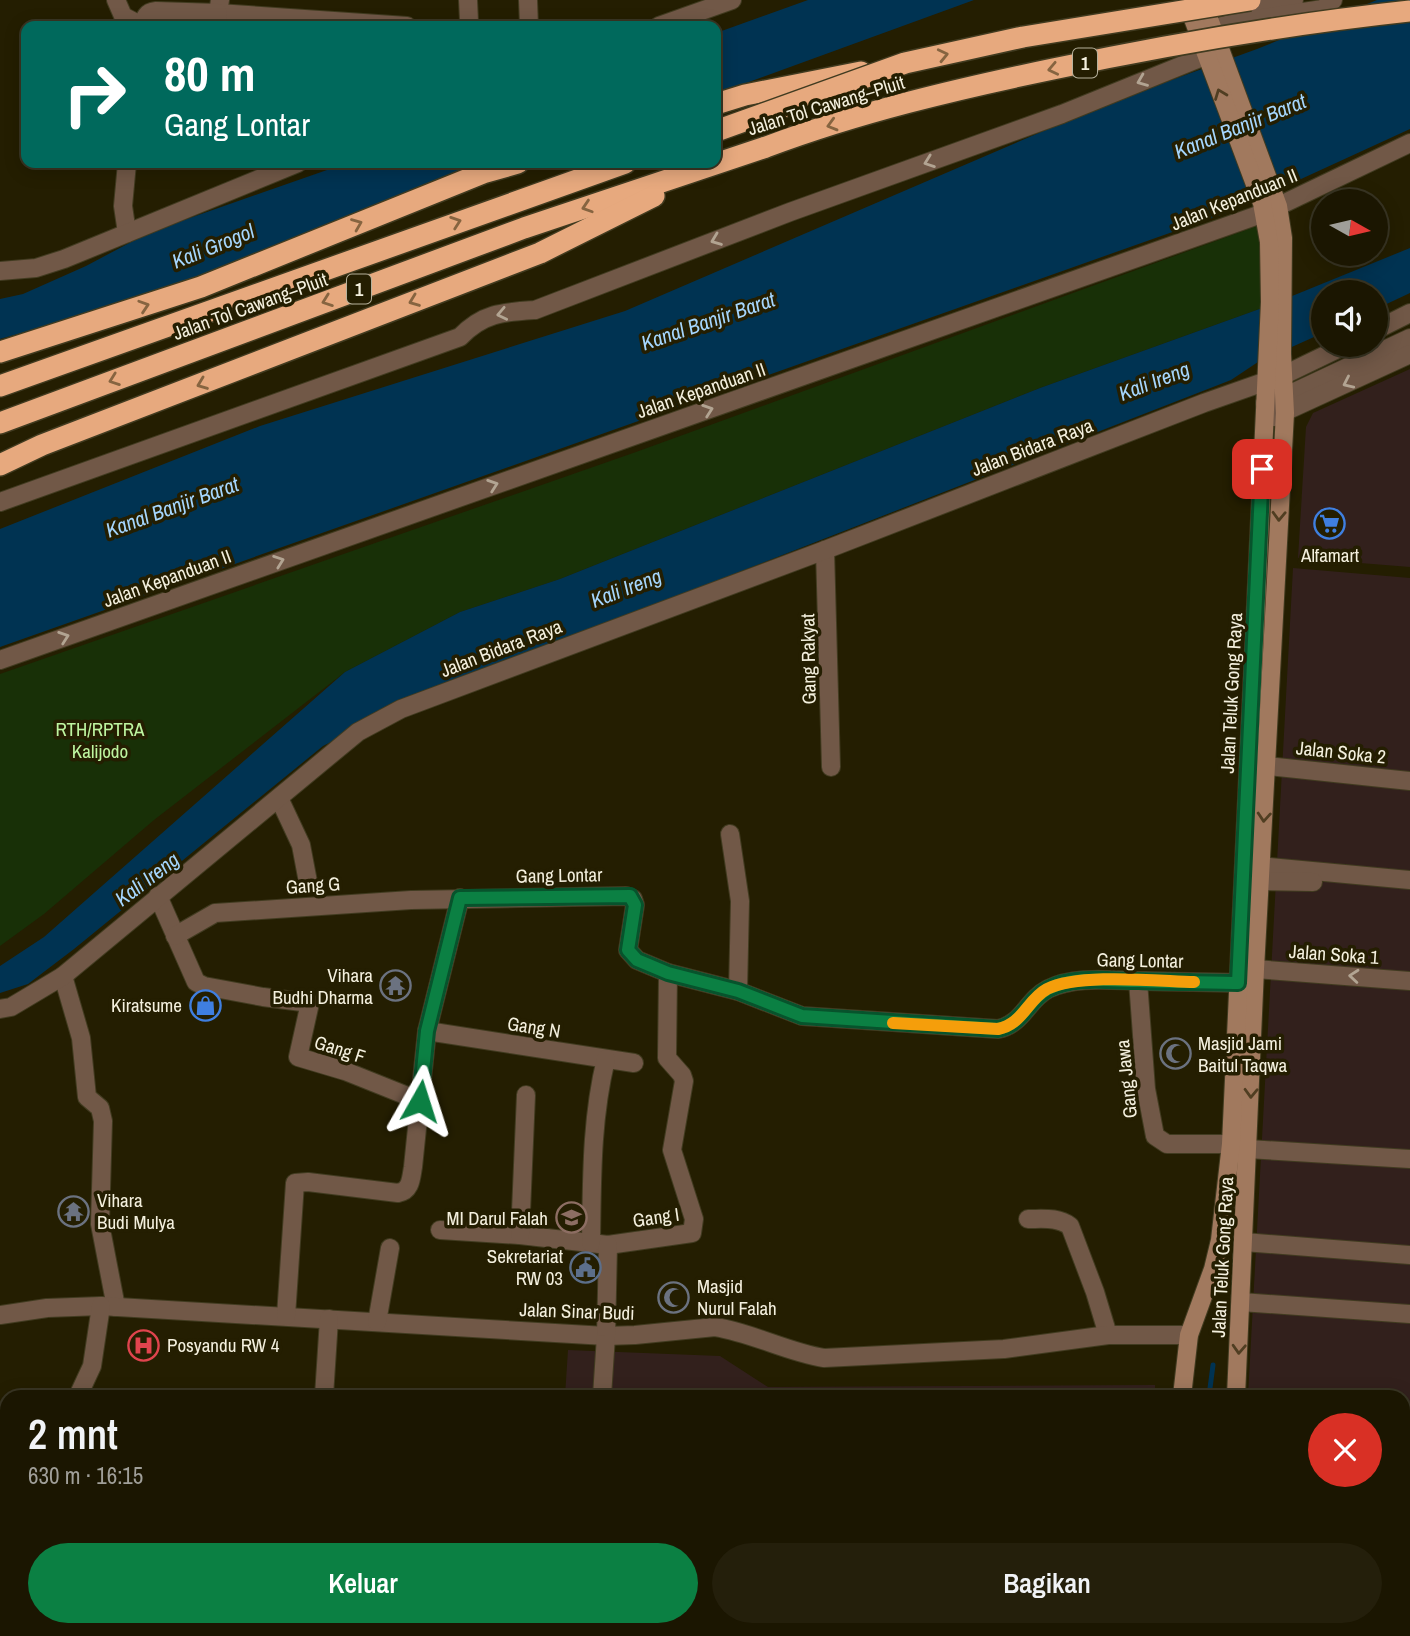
<!DOCTYPE html>
<html lang="id">
<meta charset="utf-8">
<style>
:root{--surface:#1b1601;--page:#241f0b;--text:#f1f3f6;--muted:#a09f99;--line:#393523;--accent:#0b8043}
body{margin:0;font-family:"Archivo Narrow",sans-serif;background:var(--page);color:var(--text);height:100vh;display:flex;flex-direction:column;font-size:26px;white-space:nowrap}
*{box-sizing:border-box;margin:0}
p{font-size:23px;color:var(--muted)}
.icon{flex:none;width:38px;height:38px;fill:none;stroke:currentColor;stroke-width:2;stroke-linecap:round;stroke-linejoin:round}
.map{position:relative;flex:1;overflow:hidden}
.details{position:absolute;left:0px;top:1390px;width:1410px;height:247px;display:flex;flex-direction:column;background:var(--surface);border-radius:21px 21px 0 0;box-shadow:0 4px 18px #0003,0 0 0 2px var(--line)}
.details>*{flex:none}
.guide{position:absolute;left:21px;top:21px;width:700px;height:147px;border-radius:14px;box-shadow:0 4px 18px #0003,0 0 0 2px var(--line);background:#00695c;color:#fff;overflow:hidden}
.needle{width:46px;rotate:98deg}
.controls{position:absolute;left:1311px;top:189px;display:grid;gap:14px}
.controls a{display:grid;place-items:center;width:77px;height:77px;border-radius:50%;background:var(--surface);box-shadow:0 4px 18px #0003,0 0 0 2px var(--line);font-size:35px}
.pin{position:absolute;display:grid;place-items:center;width:60px;height:60px;color:#fff;margin:-30px;border-radius:14px;box-shadow:0 4px 10px #0006}
.me{position:absolute;width:77px;margin:-38px;rotate:6deg;stroke-linejoin:round;filter:drop-shadow(0 0 5px #0008)}
.turn{display:flex;align-items:center;gap:24px;height:147px;padding:0 28px;font-size:32px}
.turn .icon{width:91px;height:91px;stroke-width:2.5}
.turn b{display:block;font-size:49px;line-height:60px}
.round{display:grid;place-items:center;flex:none;width:74px;height:74px;border-radius:37px;background:var(--page)}
.head{display:flex;align-items:center;justify-content:space-between;height:119px;padding:0 28px}
h1{font-size:42px;font-weight:600;line-height:52px}
.action{display:flex;gap:14px;margin-top:auto;padding:14px 28px}
.action a{flex:1;height:80px;border-radius:42px;background:var(--accent);color:#fff;font-size:28px;font-weight:600;line-height:80px;text-align:center}
.action a+a{background:var(--page);color:var(--text)}
.map>svg:first-child{display:block}
.commercial{fill:#32201c}
.green{fill:#183007}
.water{fill:#003352}
.lines{fill:none;stroke-linecap:round;stroke-linejoin:round}
.stream{stroke:#003352;stroke-width:5}
.minor-casing{stroke:#413b20;stroke-width:20}
.tertiary-casing{stroke:#413b20;stroke-width:20}
.secondary-casing{stroke:#413b20;stroke-width:20}
.motorway-casing{stroke:#413b20;stroke-width:24}
.minor{stroke:#715847;stroke-width:18}
.tertiary{stroke:#715847;stroke-width:18}
.secondary{stroke:#a1795e;stroke-width:18}
.motorway{stroke:#e7a97e;stroke-width:21}
.motorway-bridge-casing{stroke:#413b20;stroke-width:24;stroke-linecap:butt}
.motorway-bridge{stroke:#e7a97e;stroke-width:21}
.oneway{stroke:#866440}
.oneway2{stroke:#b2a492}
.oneway3{stroke:#503e22}
.route-casing{stroke:#07532c;stroke-width:18}
.route{stroke:#0b8043;stroke-width:12}
.slow{stroke:#f59e0b;stroke-width:12}
.labels{text-anchor:middle;dominant-baseline:central;stroke-width:7;stroke-linejoin:round;paint-order:stroke}
.shield{fill:#241e01;stroke:#b6b19c;stroke-width:2}
.shield-label{font-size:18px;font-weight:bold;fill:#f4f0de}
.street-label{font-size:19px;fill:#f4f0de;stroke:#241e01}
.poi-label{font-size:19px;fill:#f4f0de;stroke:#241e01;text-anchor:end}
.park-label{font-size:19px;fill:#bef5a0;stroke:#241e01}
.water-label{font-size:21px;font-style:italic;fill:#a5d6fd;stroke:#241e01}
</style>
<div class="map">
<svg width="1410" height="1636" viewBox="0 0 1410 1636">
<rect width="100%" height="100%" fill="#241e01"/>
<g class="commercial">
<path d="M1410,369V567L1298,558L1306,427L1313,413Z"/>
<path d="M1293,568L1410,578V1636H1241V1629H1404V1396H1248Z"/>
<path d="M568,1350L720,1356L768,1387L1155,1385V1396H565Z"/>
<rect x="549" y="1629" width="595" height="7"/>
</g>
<path class="green" d="M1257,226L1260,242V273L1265,307L1040,388L560,579L460,612L345,672L154,820L44,914L0,946V674L636,452Z"/>
<g class="water">
<path d="M808,0H974L716,94V33Z"/>
<path d="M1377,0H1410V129L1229,212L0,647V529L260,426L625,311L1111,102L1257,49Z"/>
<path d="M347,163H526L175,290L0,339V299L23,294L86,266L150,232Z"/>
<path d="M1410,248V293L1376,309V292H1323V333L1258,362L1231,380L426,694L323,746L74,949L28,984L0,993V966L44,937L345,672L460,612L560,579L1040,388L1265,307Z"/>
</g>
<g class="lines">
<g class="stream">
<path d="M1209,1396L1213,1365"/>
<path d="M1189,1636V1629"/>
</g>
<defs>
<g id="minor">
<path d="M116,0L123,16L142,26"/>
<path d="M220,0L218,13L407,26"/>
<path d="M468,0L469,21"/>
<path d="M528,0L529,26"/>
<path d="M1237,10L1294,0"/>
<path d="M143,26C145,17 146,12 156,11L218,13L217,26"/>
<path d="M1199,32L1242,21L1323,9L1333,0"/>
<path d="M127,233L123,206L127,163"/>
<path d="M1376,330L1410,313"/>
<path d="M1284,375L1346,345"/>
<path d="M1265,403L1286,396L1410,338"/>
<path d="M1273,417L1410,354"/>
<path d="M0,502L460,337C483,313 503,312 535,310L790,212L1062,114L1205,56"/>
<path d="M825,550L831,767"/>
<path d="M0,660L1264,213L1410,143"/>
<path d="M1267,766L1410,781"/>
<path d="M279,798L301,845L308,882"/>
<path d="M730,834L740,901L738,991"/>
<path d="M1260,866L1410,880"/>
<path d="M1260,881L1313,882"/>
<path d="M158,896L196,982L204,986L263,997L310,1003L298,1057L345,1071L420,1101"/>
<path d="M175,936L215,913L411,900L626,896L633,899L635,905L628,950L637,960L668,973L738,991L802,1016L998,1029C1023,1024 1027,1000 1048,989C1076,975 1114,981 1145,981C1176,982 1207,982 1238,983"/>
<path d="M1255,969L1410,981"/>
<path d="M63,976L81,1038L87,1097L100,1108L103,1121L100,1224L116,1307"/>
<path d="M1138,981L1146,1089L1155,1136L1167,1144H1231"/>
<path d="M427,1031L634,1063"/>
<path d="M1248,1149L1410,1159"/>
<path d="M1028,1219C1044,1219 1058,1217 1070,1226L1095,1292L1108,1335"/>
<path d="M440,1230L520,1235L608,1245L692,1233L694,1219L672,1150L684,1081L682,1075L667,1058L668,973"/>
<path d="M520,1235L526,1095"/>
<path d="M1244,1242L1410,1255"/>
<path d="M591,1243C592,1181 591,1120 606,1059"/>
<path d="M1241,1302L1410,1314"/>
<path d="M0,1315L47,1308L101,1306L606,1336L635,1335L715,1327C753,1333 787,1352 824,1358L1004,1349L1108,1335H1189"/>
<path d="M286,1316L295,1183L308,1182L398,1193C411,1191 411,1178 413,1167L427,1031L460,898"/>
<path d="M377,1322L390,1248"/>
<path d="M78,1396L92,1366L101,1306"/>
<path d="M324,1396L329,1319"/>
<path d="M602,1396L606,1336L608,1245"/>
<path d="M1404,1419H1410"/>
<path d="M0,1425L7,1426"/>
<path d="M0,1519L7,1518"/>
<path d="M586,1636V1629"/>
</g>
<g id="tertiary">
<path d="M659,26L732,0"/>
<path d="M0,271L36,268L64,259L298,163"/>
<path d="M0,1009L11,1007L63,976L358,732L401,709L825,550L1204,403L1278,377"/>
</g>
<g id="secondary">
<path d="M1202,0L1278,206L1283,238L1282,354L1285,413L1255,969L1236,1396"/>
<path d="M1182,1396L1189,1335L1213,1269L1220,1240L1231,1144L1270,302L1269,242L1262,203L1186,0"/>
<path d="M1167,1636V1629"/>
<path d="M1224,1636L1225,1629"/>
</g>
<g id="motorway">
<path d="M716,104L745,95L861,72"/>
<path d="M0,352L201,287L483,173L518,163"/>
<path d="M0,386L625,163"/>
<path d="M0,423L524,228L766,147"/>
<path d="M0,465L42,445L540,253L654,196"/>
</g>
</defs>
<use href="#minor" class="minor-casing"/>
<use href="#tertiary" class="tertiary-casing"/>
<use href="#secondary" class="secondary-casing"/>
<use href="#motorway" class="motorway-casing"/>
<use href="#minor" class="minor"/>
<use href="#tertiary" class="tertiary"/>
<use href="#secondary" class="secondary"/>
<use href="#motorway" class="motorway"/>
<defs>
<g id="motorway-bridge">
<path d="M716,131L905,63L1023,37L1250,0"/>
<path d="M766,147C859,112 957,89 1053,69C1171,44 1290,24 1410,11"/>
</g>
</defs>
<use href="#motorway-bridge" class="motorway-bridge-casing"/>
<use href="#motorway-bridge" class="motorway-bridge"/>
</g>
<defs><path id="oneway-chevron" d="M-2-3.5L2.5 0L-2 3.5" fill="none" stroke-width="1.6" stroke-linecap="round" stroke-linejoin="round" transform="scale(1.75)"/></defs>
<g class="oneway">
<use href="#oneway-chevron" transform="translate(943 55) rotate(-13)"/>
<use href="#oneway-chevron" transform="translate(1053 69) rotate(168)"/>
<use href="#oneway-chevron" transform="translate(832 125) rotate(164)"/>
<use href="#oneway-chevron" transform="translate(587 207) rotate(162)"/>
<use href="#oneway-chevron" transform="translate(456 222) rotate(-19)"/>
<use href="#oneway-chevron" transform="translate(357 224) rotate(-22)"/>
<use href="#oneway-chevron" transform="translate(327 301) rotate(160)"/>
<use href="#oneway-chevron" transform="translate(414 301) rotate(159)"/>
<use href="#oneway-chevron" transform="translate(144 306) rotate(-18)"/>
<use href="#oneway-chevron" transform="translate(114 380) rotate(160)"/>
<use href="#oneway-chevron" transform="translate(202 384) rotate(159)"/>
</g>
<g class="oneway2">
<use href="#oneway-chevron" transform="translate(1142 81) rotate(158)"/>
<use href="#oneway-chevron" transform="translate(929 162) rotate(160)"/>
<use href="#oneway-chevron" transform="translate(716 240) rotate(159)"/>
<use href="#oneway-chevron" transform="translate(502 314) rotate(168)"/>
<use href="#oneway-chevron" transform="translate(1348 383) rotate(155)"/>
<use href="#oneway-chevron" transform="translate(708 410) rotate(-19)"/>
<use href="#oneway-chevron" transform="translate(493 485) rotate(-19)"/>
<use href="#oneway-chevron" transform="translate(279 561) rotate(-20)"/>
<use href="#oneway-chevron" transform="translate(64 637) rotate(-19)"/>
<use href="#oneway-chevron" transform="translate(1354 976) rotate(-175)"/>
</g>
<g class="oneway3">
<use href="#oneway-chevron" transform="translate(1220 94) rotate(-111)"/>
<use href="#oneway-chevron" transform="translate(1279 516) rotate(92)"/>
<use href="#oneway-chevron" transform="translate(1264 817) rotate(94)"/>
<use href="#oneway-chevron" transform="translate(1251 1093) rotate(92)"/>
<use href="#oneway-chevron" transform="translate(1239 1349) rotate(93)"/>
</g>
<g class="lines">
<defs>
<path id="route" d="M420,1101L427,1031L460,898L630,896L635,905L628,950L637,960L668,973L738,991L802,1016L998,1029C1023,1024 1027,1000 1048,989C1074,975 1111,981 1139,981C1172,982 1205,982 1238,983L1262,469"/>
</defs>
<use href="#route" class="route-casing"/>
<use href="#route" class="route"/>
<path class="slow" d="M893,1023L998,1029C1023,1024 1027,1000 1047,989C1079,973 1157,981 1194,982"/>
</g>
<defs>
<symbol id="supermarket-ring" viewBox="-11 -11 22 22"><circle r="9.5" fill="#241e01" stroke="#3f7fe0" stroke-width="1.5"/><path d="M-6-5.5h2.5l.6 2H6L4.5 2H-2.5L-4.4-4H-6ZM-1.5 3.2a1.3 1.3 0 1 0 .1 0ZM3 3.2a1.3 1.3 0 1 0 .1 0Z" fill="#3f7fe0"/></symbol>
<symbol id="temple-ring" viewBox="-11 -11 22 22"><circle r="9.5" fill="#241e01" stroke="#6b7280" stroke-width="1.5"/><path d="M0-6L5-2H3V0L6.5 2.5H4V6H1.5V3h-3V6H-4V2.5H-6.5L-3 0V-2H-5Z" fill="#6b7280"/></symbol>
<symbol id="shop-ring" viewBox="-11 -11 22 22"><circle r="9.5" fill="#241e01" stroke="#3f7fe0" stroke-width="1.5"/><path d="M-5-2.5h2.3a2.7 3.5 0 0 1 5.4 0H5L5.5 6h-11ZM-1.5-2.5h3a1.5 2.3 0 0 0-3 0Z" fill="#3f7fe0"/></symbol>
<symbol id="mosque-ring" viewBox="-11 -11 22 22"><circle r="9.5" fill="#241e01" stroke="#6b7280" stroke-width="1.5"/><path d="M3.5-4.9A6 6 0 1 0 3.5 4.9A5 5 0 1 1 3.5-4.9Z" fill="#6b7280"/></symbol>
<symbol id="school-ring" viewBox="-11 -11 22 22"><circle r="9.5" fill="#241e01" stroke="#8d6e63" stroke-width="1.5"/><path d="M0-5L7-2L0 1L-7-2ZM-4 1L0 2.5L4 1V4Q0 6-4 4Z" fill="#8d6e63"/></symbol>
<symbol id="civic-ring" viewBox="-11 -11 22 22"><circle r="9.5" fill="#241e01" stroke="#5c6f8a" stroke-width="1.5"/><path d="M-.6-6.5H3V-4.5H.6V-3L4-1V1h2V6H-6V1h2V-1L-.6-3ZM-1.2 2.5V6h2.4V2.5Z" fill="#5c6f8a"/></symbol>
<symbol id="hospital-ring" viewBox="-11 -11 22 22"><circle r="9.5" fill="#241e01" stroke="#e0444e" stroke-width="1.5"/><path d="M-5-5h3v3.5h4V-5h3V5h-3V1.5h-4V5h-3Z" fill="#e0444e"/></symbol>
</defs>
<g fill-rule="evenodd">
<use href="#supermarket-ring" x="1312" y="506" width="35" height="35"/>
<use href="#temple-ring" x="378" y="968" width="35" height="35"/>
<use href="#shop-ring" x="188" y="988" width="35" height="35"/>
<use href="#mosque-ring" x="1158" y="1036" width="35" height="35"/>
<use href="#temple-ring" x="56" y="1194" width="35" height="35"/>
<use href="#school-ring" x="554" y="1200" width="35" height="35"/>
<use href="#civic-ring" x="568" y="1250" width="35" height="35"/>
<use href="#mosque-ring" x="656" y="1280" width="35" height="35"/>
<use href="#hospital-ring" x="126" y="1328" width="35" height="35"/>
</g>
<g class="labels">
<g class="shield">
<rect x="1073" y="48.5" width="24" height="29" rx="5"/>
<rect x="347" y="274.5" width="24" height="29" rx="5"/>
</g>
<g class="shield-label">
<text x="1085" y="63">1</text>
<text x="359" y="289">1</text>
</g>
<g class="street-label">
<text transform="translate(826 105) rotate(-17)">Jalan Tol Cawang–Pluit</text>
<text transform="translate(1234 199) rotate(-22)">Jalan Kepanduan II</text>
<text transform="translate(250 306) rotate(-20)">Jalan Tol Cawang–Pluit</text>
<text transform="translate(701 390) rotate(-19)">Jalan Kepanduan II</text>
<text transform="translate(1032 447) rotate(-21)">Jalan Bidara Raya</text>
<text transform="translate(167 578) rotate(-20)">Jalan Kepanduan II</text>
<text transform="translate(501 648) rotate(-21)">Jalan Bidara Raya</text>
<text transform="translate(808 659) rotate(-91)">Gang Rakyat</text>
<text transform="translate(1231 693) rotate(-87)">Jalan Teluk Gong Raya</text>
<text transform="translate(1341 752) rotate(6)">Jalan Soka 2</text>
<text transform="translate(559 875) rotate(-1)">Gang Lontar</text>
<text transform="translate(313 885) rotate(-4)">Gang G</text>
<text transform="translate(1334 954) rotate(4)">Jalan Soka 1</text>
<text transform="translate(1140 960) rotate(1)">Gang Lontar</text>
<text transform="translate(534 1027) rotate(9)">Gang N</text>
<text transform="translate(340 1049) rotate(18)">Gang F</text>
<text transform="translate(1126 1079) rotate(-96)">Gang Jawa</text>
<text transform="translate(656 1217) rotate(-8)">Gang I</text>
<text transform="translate(1222 1257) rotate(-87)">Jalan Teluk Gong Raya</text>
<text transform="translate(577 1311) rotate(2)">Jalan Sinar Budi</text>
</g>
<g class="poi-label">
<text x="1330" y="555" text-anchor="middle">Alfamart</text>
<text x="373" y="975">Vihara<tspan x="373" dy="22">Budhi Dharma</tspan></text>
<text x="182" y="1005">Kiratsume</text>
<text x="1198" y="1043" text-anchor="start">Masjid Jami<tspan x="1198" dy="22">Baitul Taqwa</tspan></text>
<text x="97" y="1200" text-anchor="start">Vihara<tspan x="97" dy="22">Budi Mulya</tspan></text>
<text x="548" y="1218">MI Darul Falah</text>
<text x="563" y="1256">Sekretariat<tspan x="563" dy="22">RW 03</tspan></text>
<text x="697" y="1286" text-anchor="start">Masjid<tspan x="697" dy="22">Nurul Falah</tspan></text>
<text x="167" y="1345" text-anchor="start">Posyandu RW 4</text>
</g>
<g class="park-label">
<text x="100" y="729">RTH/RPTRA<tspan x="100" dy="22">Kalijodo</tspan></text>
</g>
<g class="water-label">
<text transform="translate(1240 126) rotate(-22)">Kanal Banjir Barat</text>
<text transform="translate(213 246) rotate(-22)">Kali Grogol</text>
<text transform="translate(708 321) rotate(-19)">Kanal Banjir Barat</text>
<text transform="translate(1154 381) rotate(-21)">Kali Ireng</text>
<text transform="translate(172 507) rotate(-20)">Kanal Banjir Barat</text>
<text transform="translate(626 588) rotate(-21)">Kali Ireng</text>
<text transform="translate(147 879) rotate(-37)">Kali Ireng</text>
</g>
</g>
</svg>
<div class="controls">
<a><svg class="needle" viewBox="-14 -14 28 28"><path d="M0-13l5 13h-10z" fill="#e53935"/><path d="M0 13l5-13h-10z" fill="#a09f99"/></svg></a>
<a><svg class="icon" aria-label="sound" viewBox="0 0 24 24"><path d="M4 9h4l5-4v14l-5-4H4zM17 9q2 3 0 6"/></svg></a>
</div>
<div class="pin" style="left:1262px;top:469px;background:#d93025"><svg class="icon" aria-label="arrive" viewBox="0 0 24 24"><path d="M6 21V4h12l-3 4 3 4H6"/></svg></div>
<svg class="me" style="left:420px;top:1101px" viewBox="-20 -20 40 40"><path d="M0-17L14 15 0 8-14 15z" fill="#0b8043" stroke="#fff" stroke-width="4"/></svg>
<div class="guide">
<div class="turn"><svg class="icon" aria-label="right" viewBox="0 0 24 24"><path d="M7 20v-9h11M14 6l5 5-5 5"/></svg><div><b>80 m</b>Gang Lontar</div></div>
</div>
<section class="details">
<div class="head"><div><h1>2 mnt</h1><p>630 m · 16:15</p></div><a class="round" style="background:#d93025;color:#fff"><svg class="icon" aria-label="close" viewBox="0 0 24 24"><path d="M6 6l12 12M18 6L6 18"/></svg></a></div>
<div class="action"><a>Keluar</a><a>Bagikan</a></div>
</section>
</div>
